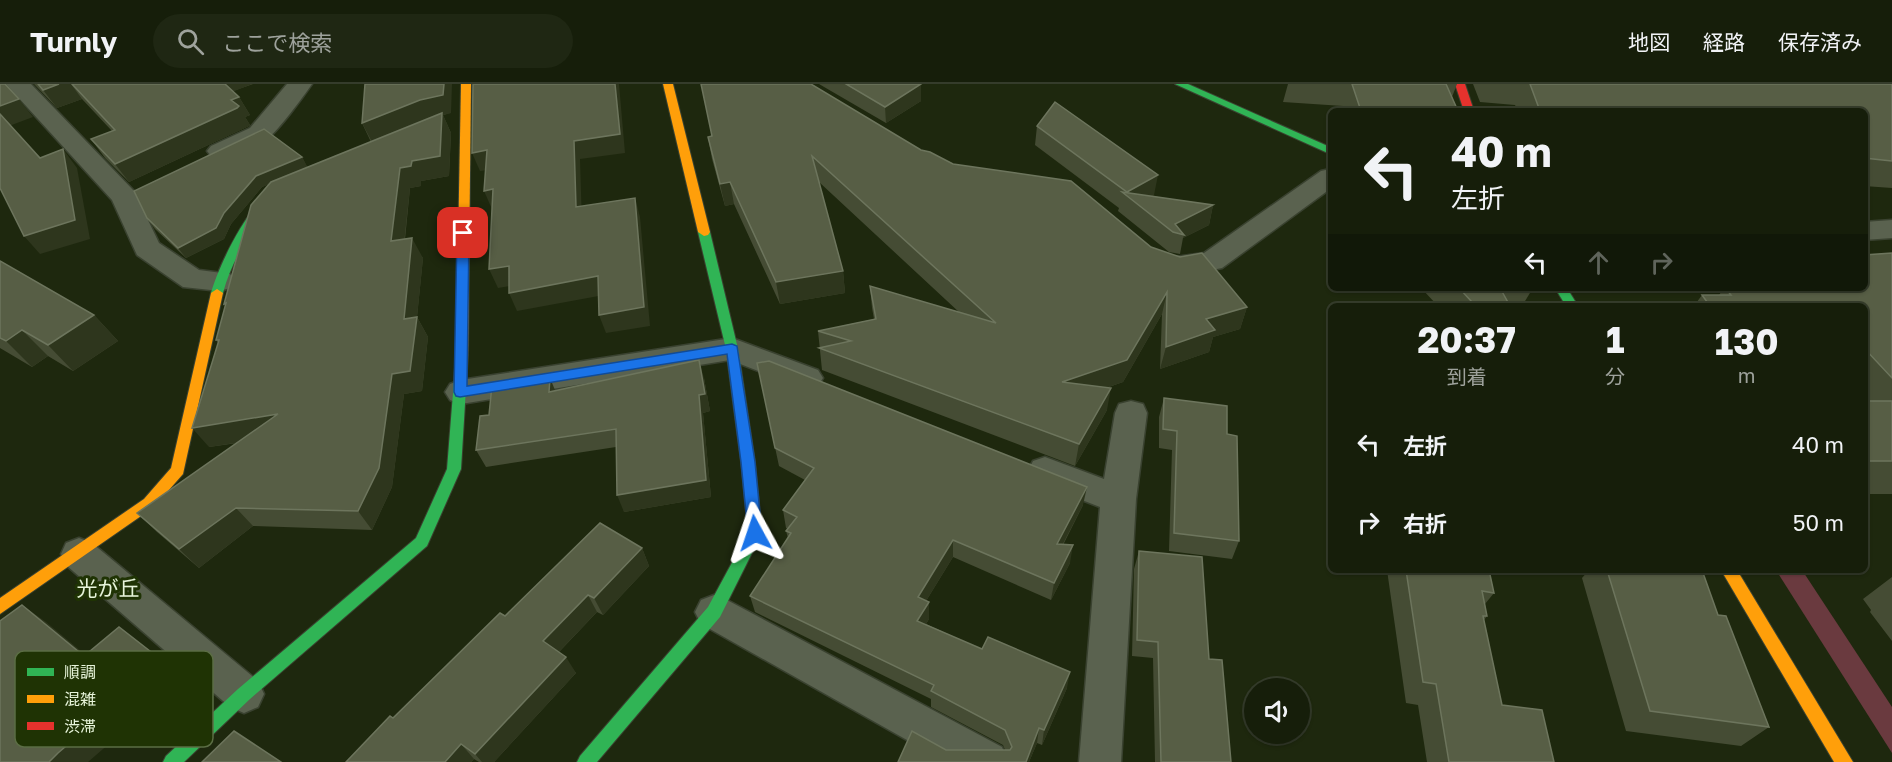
<!DOCTYPE html>
<html lang="ja">
<meta charset="utf-8">
<style>
:root{--surface:#161e0a;--page:#1f2713;--text:#f1f3f6;--muted:#9ea29c;--line:#353c2b}
body{margin:0;font-family:"Golos Text","Noto Sans JP",sans-serif;background:var(--page);color:var(--text);height:100vh;display:flex;flex-direction:column;font-size:22px;white-space:nowrap}
*{box-sizing:border-box;margin:0}
p{font-size:20px;color:var(--muted)}
.icon{flex:none;width:33px;height:33px;fill:none;stroke:currentColor;stroke-width:2;stroke-linecap:round;stroke-linejoin:round}
.map{position:relative;flex:1;overflow:hidden}
.side{position:absolute;left:1328px;top:219px;width:540px;height:270px;display:flex;flex-direction:column;background:var(--surface);border-radius:9px;box-shadow:0 2px 4px #0004,0 0 0 2px var(--line)}
.side>*{flex:none}
.top-card{position:absolute;left:1328px;top:24px;width:540px;height:183px;border-radius:9px;box-shadow:0 2px 4px #0004,0 0 0 2px var(--line);background:#161e0a;color:var(--text);overflow:hidden}
.buttons{position:absolute;left:1244px;top:594px;display:grid;gap:12px}
.buttons a{display:grid;place-items:center;width:66px;height:66px;border-radius:50%;background:var(--surface);box-shadow:0 2px 4px #0004,0 0 0 2px var(--line);font-size:30px}
.pin{position:absolute;display:grid;place-items:center;width:51px;height:51px;color:#fff;margin:-26px;border-radius:12px;box-shadow:0 3px 9px #0006}
.me{position:absolute;width:66px;margin:-33px;rotate:355deg;stroke-linejoin:round;filter:drop-shadow(0 0 4px #0008)}
.turn{display:flex;align-items:center;gap:21px;height:126px;padding:0 24px;font-size:27px}
.turn .icon{width:78px;height:78px;stroke-width:2.5}
.turn b{display:block;font-size:42px;line-height:51px}
.lanes{display:flex;align-items:center;height:57px;padding:0 24px;background:#0003;justify-content:center;gap:30px;direction:ltr}
.lanes .off{opacity:.35}
.eta{display:flex;justify-content:space-evenly;align-items:center;height:102px;text-align:center}
.eta b{font-size:36px;font-weight:700;line-height:42px}
ul{padding:0;list-style:none}
li{display:flex;align-items:center;gap:18px;height:78px;padding:0 24px}
li div{flex:1}
li b{display:block;font-size:22px}
li em{font-style:normal}
header{display:flex;align-items:center;gap:36px;box-sizing:border-box;height:84px;padding:0 30px;background:var(--surface);border-bottom:2px solid var(--line)}
header strong{font-size:28px}
nav{display:flex;gap:33px;margin-inline-start:auto;font-size:21px}
.search{width:420px;height:54px;background:var(--page);display:flex;align-items:center;gap:15px;box-sizing:border-box;padding:0 21px;border-radius:33px;color:var(--muted);font-size:22px}
.map>svg:first-child{display:block}
.green{fill:#6a3a3f}
.lines{fill:none;stroke-linecap:round;stroke-linejoin:round}
.street-casing{stroke:#3a4230;stroke-width:3}
.fast-casing{stroke:#3a4230;stroke-width:2}
.slow-casing{stroke:#3a4230;stroke-width:2}
.jam-casing{stroke:#3a4230;stroke-width:2}
.street{fill:#5a624f;fill-rule:evenodd}
.fast{fill:#30b455;fill-rule:evenodd}
.slow{fill:#ff9f0a;fill-rule:evenodd}
.jam{fill:#e5322d;fill-rule:evenodd}
.wall{fill:#454c34}
.shaded-wall{fill:#2e361d}
.building{fill:#575e45;stroke:#6d755d;stroke-width:1.5}
.route{fill:#1a73e8;stroke:#114b97;stroke-width:1.5}
.labels{text-anchor:middle;dominant-baseline:central;stroke-width:6;stroke-linejoin:round;paint-order:stroke}
.neighbourhood-label{font-size:21px;fill:#e7f4da;stroke:#1f3304}
.key{fill:#1f3304;stroke:#5b6d44;stroke-width:1.5}
.key-label{font-size:16px;fill:#e7f4da}
</style>
<header>
<strong>Turnly</strong>
<div class="search"><svg class="icon" aria-label="search" viewBox="0 0 24 24"><circle cx="10" cy="10" r="6"/><path d="M15 15l6 6"/></svg>ここで検索</div>
<nav><a>地図</a><a>経路</a><a>保存済み</a></nav>
</header>
<div class="map">
<svg width="1892" height="678" viewBox="0 0 1892 678">
<rect width="100%" height="100%" fill="#1e280e"/>
<path class="green" d="M1776,486H1802L1892,623V669Z"/>
<g class="lines">
<defs>
<g id="street">
<path d="M6,0H31L134,107L159,159L199,186L230,190L235,197L230,204L220,207L183,203L137,171L112,116Z"/>
<path d="M287,0H312C303,13 279,46 267,55C255,64 226,76 211,72L207,67L211,62L250,44Z"/>
<path d="M1330,85V105L1222,184L1176,193L1156,187L1152,180L1156,173L1166,170L1176,173L1204,169L1321,87Z"/>
<path d="M1892,136V154L1864,156V138Z"/>
<path d="M732,254L818,286L823,294L818,302L807,306L730,276L461,320L450,316L445,308L450,300L461,296Z"/>
<path d="M1131,317L1143,320L1147,329L1136,415L1121,678H1079L1100,423L1033,397L1028,387L1033,377L1045,373L1104,395L1115,329L1119,320Z"/>
<path d="M79,454L92,459L258,597L264,610L258,623L244,629L230,623L66,481L61,470L66,459Z"/>
<path d="M714,511L727,516L1002,663L1008,678H946L701,540L695,528L701,516Z"/>
</g>
<g id="fast">
<path d="M1175,0H1188L1330,63V70Z"/>
<path d="M271,111L277,114C254,145 233,171 223,209L221,212H213L211,209C217,186 248,119 271,111Z"/>
<path d="M704,144L710,148L738,265L755,378L762,449L720,533L597,678H577L580,672L708,523L748,449L741,378L726,265L698,148Z"/>
<path d="M1555,204H1567L1578,222H1566Z"/>
<path d="M462,266L468,271L461,385L427,462L250,615L184,678H163L166,672L238,605L416,454L447,385L456,271Z"/>
</g>
<g id="slow">
<path d="M461,0H471L468,271L462,276L456,271Z"/>
<path d="M663,0H673L710,148L708,151L704,152L698,148Z"/>
<path d="M217,205L223,209L183,390L154,423L0,530V514L144,415L171,384L211,209Z"/>
<path d="M1721,486H1737L1853,678H1834Z"/>
</g>
<path id="jam" d="M1455,0H1465L1474,27H1464Z"/>
</defs>
<use href="#street" class="street-casing"/>
<use href="#fast" class="fast-casing"/>
<use href="#slow" class="slow-casing"/>
<use href="#jam" class="jam-casing"/>
<use href="#street" class="street"/>
<use href="#fast" class="fast"/>
<use href="#slow" class="slow"/>
<use href="#jam" class="jam"/>
</g>
<g class="wall">
<path d="M34,0H253L233,7L239,13L250,31L245,33L250,41L249,42L129,98L105,74L91,55L112,47L82,15L57,24Z"/>
<path d="M819,0H921V17L886,39Z"/>
<path d="M1288,0H1457L1452,13L1458,27H1344L1343,22L1283,18Z"/>
<path d="M1473,0H1892V104L1864,102V27H1518L1515,21L1480,18Z"/>
<path d="M451,29L443,31L451,49L449,92L421,97V102L410,104L405,155L423,174L417,233L428,253L422,307L404,310L392,403L372,446L253,442L199,484L157,448L137,429L237,359L209,363L218,259L216,256L226,222L224,220L269,100L262,103L231,140L224,155L186,174L155,145L147,134L302,73L307,83L371,58L362,39Z"/>
<path d="M1037,42L1154,111L1152,112L1213,121L1209,141L1183,154L1180,170L1169,168L1118,127L1119,124L1035,61Z"/>
<path d="M712,52L921,66L1151,163L1247,223L1240,245L1213,253L1209,268L1160,285L1162,230L1123,298L1106,304L1107,326L1075,382L822,286L818,247L874,235L872,224L870,202L960,229L819,98L843,187L845,209L780,220L734,120L725,122L712,75L708,53Z"/>
<path d="M1892,169V410H1864V222H1694L1702,211H1719L1724,204H1864Z"/>
<path d="M0,177L94,231L118,257L73,287L48,272L32,283L0,264Z"/>
<path d="M1421,204H1533L1522,222H1438Z"/>
<path d="M757,279L1083,421L1063,461L1070,479L1051,516L953,473L926,517L929,518V535L926,540L1067,604L1042,661L1037,659L1029,678H898L946,666H1005L1003,661L931,623V615L755,528L750,512L788,454L786,447L788,445L786,444L783,426L805,396L779,382Z"/>
<path d="M704,294L710,327L703,329L711,413L624,428L616,363L486,383L476,366L489,331L555,306Z"/>
<path d="M1164,314L1227,350L1239,457L1232,475L1169,467L1172,366L1159,364V333Z"/>
<path d="M642,464L649,482L603,531L597,528L559,568L576,589L494,678H479L474,675L471,678H346L505,532Z"/>
<path d="M1139,467L1209,575L1231,678H1155L1153,574L1132,572L1134,485Z"/>
<path d="M1387,486H1489L1494,509L1485,520L1487,532L1484,536L1502,621L1554,678H1427L1418,621L1406,619Z"/>
<path d="M1589,486H1702L1718,531L1769,643L1741,662L1626,647L1582,494Z"/>
<path d="M1892,493V557L1870,528L1871,526L1863,515Z"/>
</g>
<g class="shaded-wall">
<path d="M59,0H71L82,15L57,24L43,6Z"/>
<path d="M221,0H252L227,10Z"/>
<path d="M444,0H452L451,29L443,31L451,49L449,92L421,97V102L410,104L402,178L391,157L372,58L362,39Z"/>
<path d="M615,0H619L625,69L580,75L582,141L576,123L574,57Z"/>
<path d="M921,0V17L886,39L885,23Z"/>
<path d="M239,13L250,31L245,33L250,41L249,42L129,98L115,80L231,16Z"/>
<path d="M19,15L33,33L9,42L0,31V22Z"/>
<path d="M63,65L77,84L90,155L40,170L24,152Z"/>
<path d="M487,66L495,85L480,87L472,69Z"/>
<path d="M302,73L308,84L262,103L231,140L224,155L186,174L178,164L224,129L256,92Z"/>
<path d="M1158,91L1154,111L1137,120L1127,108Z"/>
<path d="M730,98L734,120L725,122L720,100Z"/>
<path d="M493,105L492,125L484,107Z"/>
<path d="M635,114L640,133L650,242L606,249L599,231Z"/>
<path d="M1213,121L1209,141L1183,154L1184,151L1175,140Z"/>
<path d="M412,154L423,174L417,233L428,253L422,307L404,310L392,403L372,446L358,427L392,290L404,235Z"/>
<path d="M509,182L517,201L498,204L489,185Z"/>
<path d="M843,187L845,209L780,220L776,198Z"/>
<path d="M598,192L604,211L517,227L509,209Z"/>
<path d="M1167,208L1162,230L1123,298L1059,320L1062,298Z"/>
<path d="M1247,223L1240,245L1213,253L1209,268L1160,285L1166,263L1206,235Z"/>
<path d="M94,231L118,257L73,287L48,261Z"/>
<path d="M22,246L48,272L32,283L6,257Z"/>
<path d="M699,276L704,294L710,327L703,329L711,413L624,428L617,411L699,311Z"/>
<path d="M550,294L557,311L549,308Z"/>
<path d="M1111,304L1107,326L1075,382L1079,360Z"/>
<path d="M278,330L293,350L209,363L192,344Z"/>
<path d="M1087,403L1083,421L1054,477L1057,460Z"/>
<path d="M236,424L253,442L199,484L179,465Z"/>
<path d="M953,456V473L918,530V513Z"/>
<path d="M1073,461L1070,479L1051,516L1054,499Z"/>
<path d="M642,464L649,482L603,531L594,514Z"/>
<path d="M588,511L597,528L553,574L543,557Z"/>
<path d="M929,518V535L918,553L917,537Z"/>
<path d="M22,521L46,538L106,588L84,572Z"/>
<path d="M566,573L576,589L494,678H482L475,670Z"/>
<path d="M164,578L185,594L88,678H49L58,669Z"/>
<path d="M1070,588L1067,604L1042,661L1044,646Z"/>
<path d="M1039,644L1037,659L1029,678H1026Z"/>
<path d="M461,660L474,675L471,678H445Z"/>
</g>
<g class="building">
<path d="M0,0H5L19,15L0,22Z"/>
<path d="M38,0H59L43,6Z"/>
<path d="M72,0H225L239,13L231,16L239,22L237,24L115,80L91,55L115,46Z"/>
<path d="M365,0H444L443,11L420,16L362,39Z"/>
<path d="M473,0H615L620,50L574,57L576,123L635,114L644,223L599,231L598,192L509,209V182L489,185L493,105L484,107L487,66L472,69Z"/>
<path d="M701,0H811L921,66L930,68L953,80L1071,97L1151,163L1180,173L1202,169L1247,223L1206,235L1215,246L1166,263L1167,208L1127,276L1062,298L1111,304L1079,360L819,264L851,257L818,247L876,235L870,202L996,239L812,72L843,187L776,198L730,98L720,100L708,53L712,52Z"/>
<path d="M846,0H921L885,23Z"/>
<path d="M1352,0H1446L1458,27H1361Z"/>
<path d="M1530,0H1892V77L1864,74V27H1540Z"/>
<path d="M1055,18L1158,91L1127,108L1037,42Z"/>
<path d="M442,29L440,72L412,77L411,82L400,84L391,157L412,154L404,235L417,233L410,287L392,290L379,384L358,427L236,424L179,465L137,429L278,330L192,344L219,256H216L226,219L224,220L251,121L271,98Z"/>
<path d="M0,30L40,74L63,65L75,136L24,152L0,104Z"/>
<path d="M264,45L302,73L256,92L224,129L216,144L178,164L147,134L134,107Z"/>
<path d="M1122,108L1213,121L1175,140L1184,151L1173,148Z"/>
<path d="M1892,169V294L1864,264V222H1710L1702,211H1731L1725,204H1864V171Z"/>
<path d="M0,177L94,231L48,261L22,246L6,257L0,254Z"/>
<path d="M1459,204H1500L1510,222H1442L1440,219L1472,218Z"/>
<path d="M699,276L705,310L699,311L706,396L617,411L616,345L476,366L480,332L489,331L492,301L550,294L549,308Z"/>
<path d="M769,277L1087,403L1057,460L1073,461L1054,499L953,456L918,513L929,518L917,537L982,565L988,553L1070,588L1044,646L1039,644L1026,678H898L912,647L946,666H1010L1012,663L1005,646L931,607L934,601L750,512L791,449L786,447L797,433L783,426L814,384L775,364L757,279Z"/>
<path d="M1164,314L1227,322V350L1237,352L1239,457L1174,449L1177,347L1163,345Z"/>
<rect x="1864" y="317" width="28" height="60"/>
<path d="M600,439L642,464L594,514L588,511L543,557L566,573L475,670L461,660L445,678H346L390,632L393,634L500,529L505,532Z"/>
<path d="M1139,467L1202,473L1209,575L1222,576L1231,678H1161L1158,558L1137,556Z"/>
<path d="M1406,486H1489L1494,509L1482,507L1487,532H1483L1502,621L1542,626L1554,678H1449L1436,600L1423,598Z"/>
<path d="M1607,486H1702L1718,531L1726,532L1769,643L1650,627Z"/>
<path d="M22,521L84,572L119,543L164,578L58,669L49,678H0V537Z"/>
<path d="M234,647L281,678H202Z"/>
</g>
<path class="route" d="M463,145L469,149L467,302L732,260L737,262L755,378L762,449L760,454L755,456L750,454L748,449L741,378L727,270L460,313L456,312L454,308L457,149Z"/>
<g class="labels">
<g class="neighbourhood-label">
<text x="108" y="504">光が丘</text>
</g>
</g>
<rect x="15" y="567" width="198" height="96" rx="9" class="key"/>
<rect x="27" y="584" width="27" height="8" fill="#30b455"/>
<rect x="27" y="611" width="27" height="8" fill="#ff9f0a"/>
<rect x="27" y="638" width="27" height="8" fill="#e5322d"/>
<g class="key-label">
<text x="64" y="594">順調</text>
<text x="64" y="621">混雑</text>
<text x="64" y="648">渋滞</text>
</g>
</svg>
<div class="buttons">
<a><svg class="icon" aria-label="sound" viewBox="0 0 24 24"><path d="M4 9h4l5-4v14l-5-4H4zM17 9q2 3 0 6"/></svg></a>
</div>
<div class="pin" style="left:463px;top:149px;background:#d93025"><svg class="icon" aria-label="arrive" viewBox="0 0 24 24"><path d="M6 21V4h12l-3 4 3 4H6"/></svg></div>
<svg class="me" style="left:755px;top:449px" viewBox="-20 -20 40 40"><path d="M0-17L14 15 0 8-14 15z" fill="#1a73e8" stroke="#fff" stroke-width="4"/></svg>
<div class="top-card">
<div class="turn"><svg class="icon" aria-label="left" viewBox="0 0 24 24"><path d="M17 20v-9H6M10 6l-5 5 5 5"/></svg><div><b>40 m</b>左折</div></div>
<div class="lanes"><svg class="icon" aria-label="left" viewBox="0 0 24 24"><path d="M17 20v-9H6M10 6l-5 5 5 5"/></svg><svg class="icon off" aria-label="ahead" viewBox="0 0 24 24"><path d="M12 20V5M6 11l6-6 6 6"/></svg><svg class="icon off" aria-label="right" viewBox="0 0 24 24"><path d="M7 20v-9h11M14 6l5 5-5 5"/></svg></div>
</div>
<section class="side">
<div class="eta">
<div><b>20:37</b><p>到着</p></div>
<div><b>1</b><p>分</p></div>
<div><b>130</b><p>m</p></div>
</div>
<ul>
<li><svg class="icon" aria-label="left" viewBox="0 0 24 24"><path d="M17 20v-9H6M10 6l-5 5 5 5"/></svg><div><b>左折</b></div><em>40 m</em></li>
<li><svg class="icon" aria-label="right" viewBox="0 0 24 24"><path d="M7 20v-9h11M14 6l5 5-5 5"/></svg><div><b>右折</b></div><em>50 m</em></li>
</ul>
</section>
</div>
